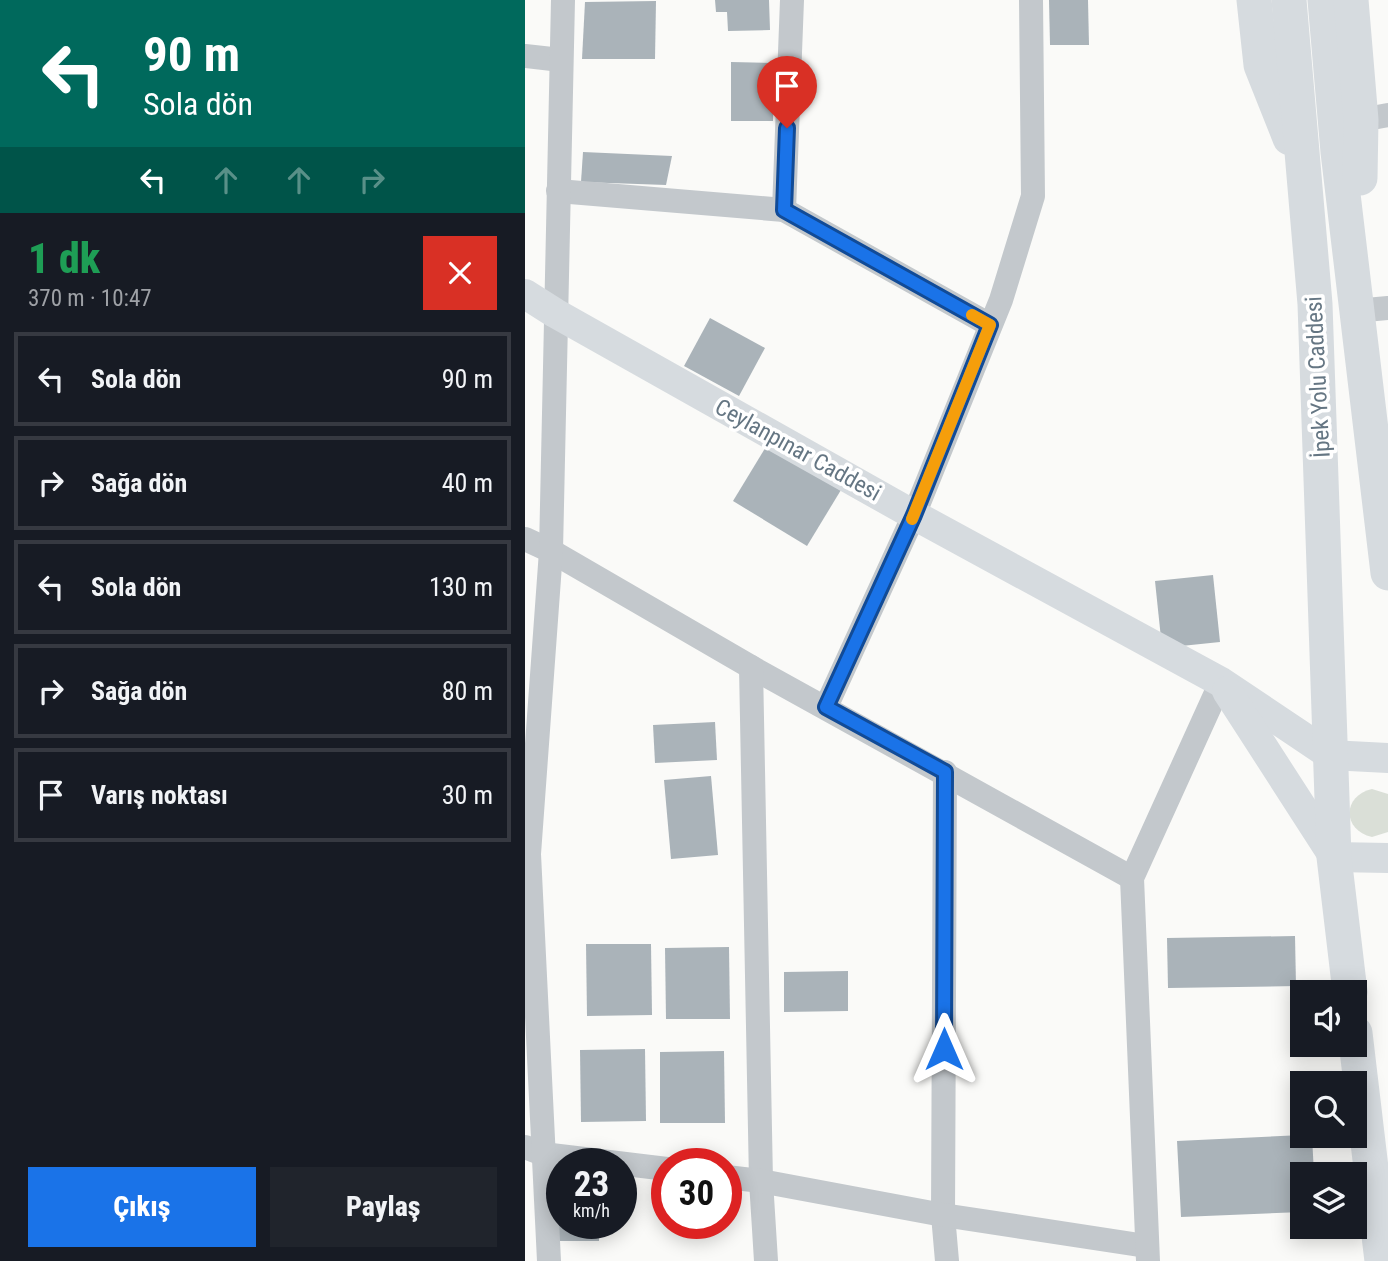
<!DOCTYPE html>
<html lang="tr">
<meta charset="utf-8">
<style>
:root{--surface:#171b24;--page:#20242c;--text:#f1f3f6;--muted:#9ea1a6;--line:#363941;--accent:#1a73e8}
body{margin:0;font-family:"Roboto Condensed",sans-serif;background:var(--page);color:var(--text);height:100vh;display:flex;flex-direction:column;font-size:26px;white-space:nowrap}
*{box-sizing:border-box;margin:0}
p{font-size:23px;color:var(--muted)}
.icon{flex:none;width:38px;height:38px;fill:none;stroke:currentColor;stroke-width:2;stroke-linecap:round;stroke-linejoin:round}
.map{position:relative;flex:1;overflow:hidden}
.sheet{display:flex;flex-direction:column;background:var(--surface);width:525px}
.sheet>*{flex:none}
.banner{background:#00695c;color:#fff;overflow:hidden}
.fabs{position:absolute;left:765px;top:980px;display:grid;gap:14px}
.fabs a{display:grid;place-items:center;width:77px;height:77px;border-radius:0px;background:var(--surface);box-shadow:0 4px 18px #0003;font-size:35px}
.speed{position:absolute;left:21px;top:1148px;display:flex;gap:14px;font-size:35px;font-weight:700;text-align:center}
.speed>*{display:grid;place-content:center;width:91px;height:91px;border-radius:50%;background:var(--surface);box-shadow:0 4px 18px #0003;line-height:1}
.speed small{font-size:18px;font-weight:400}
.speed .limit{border:10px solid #d22;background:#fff;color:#111}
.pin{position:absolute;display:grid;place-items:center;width:60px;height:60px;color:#fff;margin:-72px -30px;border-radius:50% 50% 50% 0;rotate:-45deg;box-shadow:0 0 7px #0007}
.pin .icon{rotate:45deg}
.me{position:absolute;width:77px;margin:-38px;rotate:0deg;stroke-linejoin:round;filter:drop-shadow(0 0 5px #0008)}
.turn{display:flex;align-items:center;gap:24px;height:147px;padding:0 28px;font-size:32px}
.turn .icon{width:91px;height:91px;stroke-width:2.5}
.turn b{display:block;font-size:49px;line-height:60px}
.lanes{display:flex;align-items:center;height:66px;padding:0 28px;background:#0003;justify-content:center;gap:35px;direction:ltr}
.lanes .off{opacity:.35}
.round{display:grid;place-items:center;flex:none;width:74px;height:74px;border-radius:0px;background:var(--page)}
.headline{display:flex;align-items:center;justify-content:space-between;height:119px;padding:0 28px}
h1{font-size:42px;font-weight:800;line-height:52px;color:#1e9e55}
.button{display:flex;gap:14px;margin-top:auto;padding:14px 28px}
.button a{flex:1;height:80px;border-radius:0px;background:var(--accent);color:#fff;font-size:28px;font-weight:800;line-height:80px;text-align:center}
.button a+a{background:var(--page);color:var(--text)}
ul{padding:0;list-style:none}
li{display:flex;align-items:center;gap:21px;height:94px;margin:0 14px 10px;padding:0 14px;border:4px solid var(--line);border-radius:0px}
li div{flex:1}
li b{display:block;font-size:26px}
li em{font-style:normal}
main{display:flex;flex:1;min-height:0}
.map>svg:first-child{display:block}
.green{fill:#dadfd7}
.building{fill:#aab3b9}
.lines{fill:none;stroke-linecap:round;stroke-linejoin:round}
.minor{stroke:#c3c8cc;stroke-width:24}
.major{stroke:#d6dbdf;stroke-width:30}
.highway{stroke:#d6dbdf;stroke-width:35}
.route-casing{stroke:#114b97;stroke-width:18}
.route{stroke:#1a73e8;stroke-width:12}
.slow{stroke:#f59e0b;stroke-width:12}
.labels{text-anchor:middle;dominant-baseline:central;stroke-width:7;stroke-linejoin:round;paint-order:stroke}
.street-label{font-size:23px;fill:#657683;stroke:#fff}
</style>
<main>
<section class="sheet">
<div class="banner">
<div class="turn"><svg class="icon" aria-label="left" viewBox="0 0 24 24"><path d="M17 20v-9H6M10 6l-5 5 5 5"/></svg><div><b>90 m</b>Sola dön</div></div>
<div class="lanes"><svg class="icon" aria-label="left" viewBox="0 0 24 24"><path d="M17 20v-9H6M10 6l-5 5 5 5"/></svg><svg class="icon off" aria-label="ahead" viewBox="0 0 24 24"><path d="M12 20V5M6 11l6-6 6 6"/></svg><svg class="icon off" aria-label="ahead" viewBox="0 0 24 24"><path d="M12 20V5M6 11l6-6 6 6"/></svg><svg class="icon off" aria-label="right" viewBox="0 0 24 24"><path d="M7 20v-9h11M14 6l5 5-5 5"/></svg></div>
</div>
<div class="headline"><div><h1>1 dk</h1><p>370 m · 10:47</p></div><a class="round" style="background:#d93025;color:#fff"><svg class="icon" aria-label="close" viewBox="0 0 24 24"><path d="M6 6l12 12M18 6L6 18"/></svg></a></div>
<ul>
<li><svg class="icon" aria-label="left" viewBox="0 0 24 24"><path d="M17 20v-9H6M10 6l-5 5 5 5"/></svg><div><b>Sola dön</b></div><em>90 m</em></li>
<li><svg class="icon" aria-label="right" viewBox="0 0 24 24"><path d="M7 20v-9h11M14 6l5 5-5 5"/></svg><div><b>Sağa dön</b></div><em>40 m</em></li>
<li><svg class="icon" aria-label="left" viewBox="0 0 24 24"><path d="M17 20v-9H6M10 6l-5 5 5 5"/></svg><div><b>Sola dön</b></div><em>130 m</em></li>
<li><svg class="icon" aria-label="right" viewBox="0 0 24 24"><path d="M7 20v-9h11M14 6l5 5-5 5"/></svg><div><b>Sağa dön</b></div><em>80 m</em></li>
<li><svg class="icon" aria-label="arrive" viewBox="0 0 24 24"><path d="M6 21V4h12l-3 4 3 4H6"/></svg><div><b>Varış noktası</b></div><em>30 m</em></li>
</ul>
<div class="button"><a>Çıkış</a><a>Paylaş</a></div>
</section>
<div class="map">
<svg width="863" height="1261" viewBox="0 0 863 1261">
<rect width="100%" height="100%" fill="#fafaf8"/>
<path class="green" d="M847,789L863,794V832L847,837C817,830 817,796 847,789Z"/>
<g class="building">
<path d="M190,0H244L245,30L203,31L202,12H191Z"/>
<path d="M524,0H563L564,45H525Z"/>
<path d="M131,1L130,59H57L60,2Z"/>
<path d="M206,62L249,63L248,121H206Z"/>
<path d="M58,152L147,156L141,185L56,182Z"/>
<path d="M185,318L240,348L214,396L159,366Z"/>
<path d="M245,440L319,485L282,546L208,501Z"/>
<path d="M688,575L695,642L637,648L630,581Z"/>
<path d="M190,722L192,760L130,763L128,725Z"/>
<path d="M186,776L193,855L146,859L139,780Z"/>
<path d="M770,936L771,986L643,988L642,938Z"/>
<path d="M61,944H126L127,1015L62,1016Z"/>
<path d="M204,947L205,1019H141L140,948Z"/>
<path d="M323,971V1011L259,1012V972Z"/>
<path d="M120,1049L121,1121L56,1122L55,1050Z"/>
<path d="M199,1051L200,1123H135V1052Z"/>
<path d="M777,1135L787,1136L789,1174H777V1212L656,1217L652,1141Z"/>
<path d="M33,1194H37V1223H74V1241H33Z"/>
</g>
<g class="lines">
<g class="minor">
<path d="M0,56L36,60"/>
<path d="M836,120L863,115"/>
<path d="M33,191L259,210L465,325"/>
<path d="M259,210L267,0"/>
<path d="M830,311L863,308"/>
<path d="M0,539L26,551L226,667L607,878"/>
<path d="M226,667L236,1181L241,1261"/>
<path d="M301,707L389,515L476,300L508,196L506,0"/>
<path d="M420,772L418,1215L422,1261"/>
<path d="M0,1147L18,1154L142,1169"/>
<path d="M201,1177L236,1181L418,1215L621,1246"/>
<path d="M24,1261L4,854L26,551L38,0"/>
<path d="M623,1261L607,878L696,682"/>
</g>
<g class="major">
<path d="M0,294L30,313L389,515L696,682L805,755L863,758"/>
<path d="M702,691L809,857L863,858"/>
</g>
<g class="highway">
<path d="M729,0L736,65L765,138"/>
<path d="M764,0L790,304L809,857L825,992"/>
<path d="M800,0L813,152L863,573"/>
<path d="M826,0L836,120L835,178"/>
<path d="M830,1033L857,1261"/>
</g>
</g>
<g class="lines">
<defs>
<path id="route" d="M262,128L259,210L465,325L389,515L301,707L420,772L419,1049"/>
</defs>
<use href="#route" class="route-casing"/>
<use href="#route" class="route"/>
<path class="slow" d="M387,519L465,325L447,315"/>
</g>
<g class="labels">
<g class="street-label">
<text transform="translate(793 377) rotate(-93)">İpek Yolu Caddesi</text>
<text transform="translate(273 450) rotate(29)">Ceylanpınar Caddesi</text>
</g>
</g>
</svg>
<div class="fabs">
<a><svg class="icon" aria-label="sound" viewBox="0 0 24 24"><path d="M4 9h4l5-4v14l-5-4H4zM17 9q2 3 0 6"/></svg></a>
<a><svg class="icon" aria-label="search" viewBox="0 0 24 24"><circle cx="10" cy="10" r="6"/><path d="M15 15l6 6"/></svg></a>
<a><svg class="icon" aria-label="layers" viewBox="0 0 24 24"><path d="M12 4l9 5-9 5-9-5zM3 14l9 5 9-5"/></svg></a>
</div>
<div class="speed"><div>23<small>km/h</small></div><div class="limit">30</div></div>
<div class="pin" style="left:262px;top:128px;background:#d93025"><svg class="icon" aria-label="arrive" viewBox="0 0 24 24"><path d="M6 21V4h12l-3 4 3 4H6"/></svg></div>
<svg class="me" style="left:419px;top:1049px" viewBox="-20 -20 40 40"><path d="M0-17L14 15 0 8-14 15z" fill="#1a73e8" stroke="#fff" stroke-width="4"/></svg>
</div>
</main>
